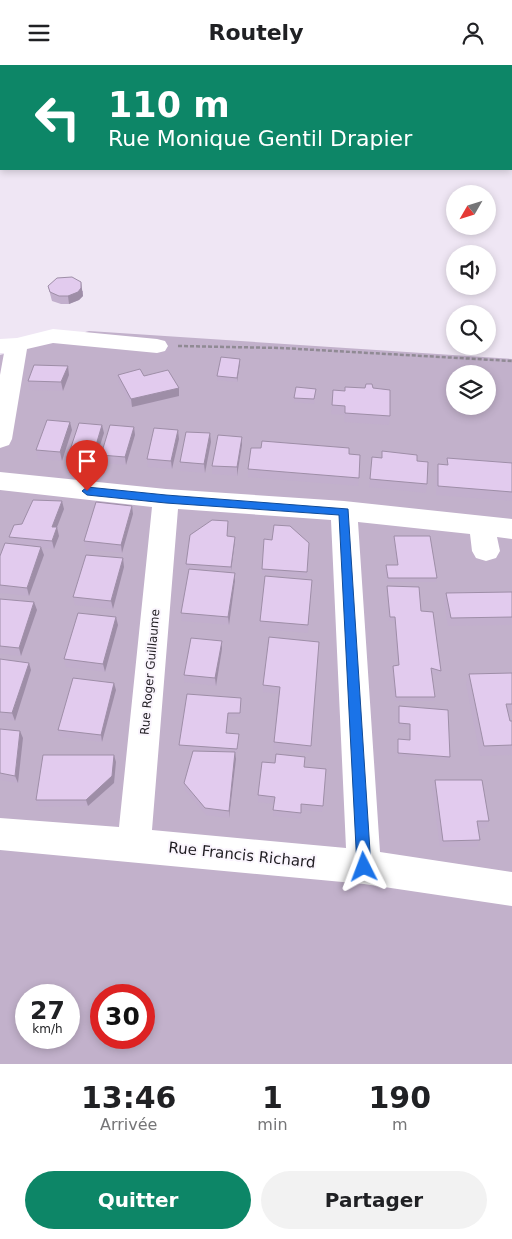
<!DOCTYPE html>
<html lang="fr">
<meta charset="utf-8">
<style>
:root{--surface:#fff;--page:#f2f2f2;--text:#202124;--muted:#757577;--accent:#0d8667}
body{margin:0;font-family:"DejaVu Sans",sans-serif;background:var(--page);color:var(--text);height:100vh;display:flex;flex-direction:column;font-size:19px;white-space:nowrap}
*{box-sizing:border-box;margin:0}
p{font-size:16px;color:var(--muted)}
.icon{flex:none;width:28px;height:28px;fill:none;stroke:currentColor;stroke-width:2;stroke-linecap:round;stroke-linejoin:round}
.map{position:relative;height:999px;overflow:hidden}
.panel{display:flex;flex-direction:column;background:var(--surface);flex:1}
.panel>*{flex:none}
.hud{position:absolute;left:0px;top:0px;width:512px;height:105px;box-shadow:0 2px 8px #0003;background:#0d8667;color:#fff;overflow:hidden}
.needle{width:32px;rotate:231deg}
.fabs{position:absolute;left:446px;top:120px;display:grid;gap:10px}
.fabs a{display:grid;place-items:center;width:50px;height:50px;border-radius:50%;background:var(--surface);box-shadow:0 2px 8px #0003;font-size:25px}
.speed{position:absolute;left:15px;top:919px;display:flex;gap:10px;font-size:25px;font-weight:700;text-align:center}
.speed>*{display:grid;place-content:center;width:65px;height:65px;border-radius:50%;background:var(--surface);box-shadow:0 2px 8px #0003;line-height:1}
.speed small{font-size:12px;font-weight:400}
.speed .limit{border:8px solid #d22;background:#fff;color:#111}
.pin{position:absolute;display:grid;place-items:center;width:42px;height:42px;color:#fff;margin:-51px -21px;border-radius:50% 50% 50% 0;rotate:-45deg;box-shadow:0 0 5px #0007}
.pin .icon{rotate:45deg}
.me{position:absolute;width:55px;margin:-28px;rotate:357deg;stroke-linejoin:round;filter:drop-shadow(0 0 4px #0008)}
.turn{display:flex;align-items:center;gap:18px;height:105px;padding:0 25px;font-size:22px}
.turn .icon{width:65px;height:65px;stroke-width:2.5}
.turn b{display:block;font-size:35px;line-height:42px}
.eta{display:flex;justify-content:space-evenly;align-items:center;height:85px;text-align:center}
.eta b{font-size:30px;font-weight:700;line-height:35px}
.primary-button{display:flex;gap:10px;margin-top:auto;padding:10px 25px}
.primary-button a{flex:1;height:58px;border-radius:30px;background:var(--accent);color:#fff;font-size:20px;font-weight:700;line-height:58px;text-align:center}
.primary-button a+a{background:var(--page);color:var(--text)}
header{display:flex;justify-content:space-between;align-items:center;height:65px;padding:0 25px;background:var(--surface);font-size:22px;font-weight:700}
.map>svg:first-child{display:block}
.green{fill:#c2b1cb;fill-rule:evenodd}
.forest{fill:#c1aacc}
.lines{fill:none;stroke-linecap:round;stroke-linejoin:round}
.path{stroke:#908a94;stroke-width:2.5;stroke-dasharray:4 2;stroke-linecap:butt}
.minor{fill:#fff;fill-rule:evenodd}
.wall{fill:#c2afcd}
.shaded-wall{fill:#9e8ea7}
.building{fill:#e2cbee;stroke:#9e8ea7}
.route{fill:#1a73e8;stroke:#114b97}
.labels{text-anchor:middle;dominant-baseline:central;stroke-width:4;stroke-linejoin:round;paint-order:stroke}
.street-label{font-size:12px;fill:#1f1c21;stroke:#faf5fd}
.near-street-label{font-size:15px;fill:#1f1c21;stroke:#faf5fd}
</style>
<header><svg class="icon" aria-label="menu" viewBox="0 0 24 24"><path d="M4 6h16M4 12h16M4 18h16"/></svg>Routely<svg class="icon" aria-label="person" viewBox="0 0 24 24"><circle cx="12" cy="8" r="4"/><path d="M4 21q1-7 8-7t8 7"/></svg></header>
<div class="map">
<svg width="512" height="999" viewBox="0 0 512 999">
<rect width="100%" height="100%" fill="#efe6f4"/>
<path class="green" d="M89,266L512,294V999H0V290ZM455,309H488V341H455ZM26,930H69V972H26ZM101,930H144V972H101Z"/>
<rect class="forest" x="83" y="0" width="238" height="1"/>
<g class="lines">
<path class="path" d="M178,281L281,283L512,296"/>
<g class="minor">
<path d="M53,264L157,274L165,276L168,281L165,286L157,288L53,278L27,284L12,374L9,380L0,383V310L4,288H0V274L17,273Z"/>
<path d="M0,407L166,424L344,436L512,454V474L497,472L500,486L496,493L486,496L476,493L472,486L470,469L358,457L380,787L512,807V841L364,819L0,785V753L119,762L152,442L0,425ZM178,444L331,455L346,783L152,765Z"/>
</g>
</g>
<g class="wall">
<path d="M48,221L83,226V231L79,235L69,239H61L52,236Z"/>
<path d="M240,294V298L237,317L217,315V311Z"/>
<path d="M69,310L63,326L30,325L28,316Z"/>
<path d="M118,310L179,331L132,342L119,318Z"/>
<path d="M373,323L390,351L389,360L344,357V350L331,349L333,325L345,326Z"/>
<path d="M316,328L314,339L294,337V333Z"/>
<path d="M134,362L135,370L126,400L102,398L101,390Z"/>
<path d="M72,365L62,396L38,394L36,385Z"/>
<path d="M178,365L179,374L172,404L148,402L147,394Z"/>
<path d="M104,368L94,399L71,397L69,388Z"/>
<path d="M211,377L205,408L180,406V397Z"/>
<path d="M242,380L237,411L212,409V401Z"/>
<path d="M382,386L417,396L427,419L426,428L369,422L372,392L381,393Z"/>
<path d="M447,393L512,398V436L436,430V408L438,399L446,400Z"/>
<path d="M248,404L359,413L358,421L248,412Z"/>
<path d="M64,444L57,462L59,471L54,484L42,483L44,490L29,531L0,528V491L11,478L9,472L22,459Z"/>
<path d="M133,449L122,488L86,484L84,476Z"/>
<path d="M229,460L227,471L235,476L231,506L186,503V499Z"/>
<path d="M394,471L437,513L436,517H387L385,504L386,500H397L393,475Z"/>
<path d="M309,478L307,512L262,509V504Z"/>
<path d="M124,502L113,544L75,540L73,532Z"/>
<path d="M312,515L308,568L260,564V556Z"/>
<path d="M235,516L229,560L182,556L181,548Z"/>
<path d="M387,521L421,546L441,606L440,610L432,608L435,632L434,636H395L392,604L393,601L398,600L394,556H389L387,526Z"/>
<path d="M512,527V560L448,561L444,536L446,528Z"/>
<path d="M0,534L34,537L37,545L21,591L0,589Z"/>
<path d="M116,552L118,560L105,607L66,602L64,594Z"/>
<path d="M319,577L310,688L273,684L279,629L263,627V620Z"/>
<path d="M222,584L216,621L184,617V610Z"/>
<path d="M0,594L29,598L31,605L15,656L0,654Z"/>
<path d="M512,608V649H508L510,656H512V690L480,691L466,619L469,609Z"/>
<path d="M114,618L116,625L102,677L60,672L58,665Z"/>
<path d="M241,633L240,652H228L226,668L239,672L237,688H235L236,694L229,753L206,750L185,725L184,718L228,687L180,684L179,680Z"/>
<path d="M399,641L450,692L449,695L398,691V674L409,675V662H398V645Z"/>
<path d="M0,664L23,673L18,718L0,715Z"/>
<path d="M116,697L114,718L88,741L39,742L36,735Z"/>
<path d="M304,702L323,741L322,747L301,745L300,754L273,751L274,739L258,737V730Z"/>
<path d="M435,715L489,756L486,763H478L480,775L477,782H440L432,722Z"/>
</g>
<g class="shaded-wall">
<path d="M81,217L83,231L79,235L69,239L68,231Z"/>
<path d="M240,294V298L237,317V313Z"/>
<path d="M68,301L69,310L63,326L61,317Z"/>
<path d="M179,323V331L132,342L131,334Z"/>
<path d="M70,357L72,365L62,396L60,387Z"/>
<path d="M102,360L104,368L94,399L93,390Z"/>
<path d="M134,362L135,370L126,400L125,392Z"/>
<path d="M178,365L179,374L172,404L171,396Z"/>
<path d="M210,368L211,377L205,408L204,399Z"/>
<path d="M242,372V380L237,411V402Z"/>
<path d="M62,436L64,444L54,470L52,462Z"/>
<path d="M132,441L133,449L122,488L121,480Z"/>
<path d="M57,462L59,471L54,484L52,476Z"/>
<path d="M235,472V476L231,506V502Z"/>
<path d="M41,482L44,490L29,531L27,523Z"/>
<path d="M123,493L124,502L113,544L111,536Z"/>
<path d="M235,508V516L229,560L228,552Z"/>
<path d="M34,537L37,545L21,591L19,583Z"/>
<path d="M116,552L118,560L105,607L103,599Z"/>
<path d="M222,576V584L216,621L215,613Z"/>
<path d="M29,598L31,605L15,656L12,648Z"/>
<path d="M114,618L116,625L102,677L101,670Z"/>
<path d="M20,666L23,673L18,718L15,711Z"/>
<path d="M235,687L236,694L229,753V746Z"/>
<path d="M114,690L116,697L114,718L88,741L86,735Z"/>
</g>
<g class="building">
<path d="M72,212L81,217V223L78,227L68,231H59L50,227L48,221L57,213Z"/>
<path d="M221,292L240,294L237,313L217,311Z"/>
<path d="M34,300L68,301L61,317L28,316Z"/>
<path d="M140,304L144,311L168,305L179,323L131,334L118,310Z"/>
<path d="M366,319H372L373,323L390,325V351L345,348V341L332,340L333,325L345,326V322L365,323Z"/>
<path d="M296,322L316,324L314,334L294,333Z"/>
<path d="M47,355L70,357L60,387L36,385Z"/>
<path d="M79,358L102,360L93,390L69,388Z"/>
<path d="M110,360L134,362L125,392L101,390Z"/>
<path d="M154,363L178,365L171,396L147,394Z"/>
<path d="M186,367L210,368L204,399L180,397Z"/>
<path d="M218,370L242,372L237,402L212,401Z"/>
<path d="M262,376L349,383V389L360,390L359,413L248,404L251,383H261Z"/>
<path d="M382,386L417,390V396L428,397L427,419L370,414L372,392L382,393Z"/>
<path d="M447,393L512,398V427L438,421V399L448,400Z"/>
<path d="M33,435L62,436L52,462H57L52,476L9,472L14,460L22,459Z"/>
<path d="M96,437L132,441L121,480L84,476Z"/>
<path d="M212,455L228,456L227,471L235,472L231,502L186,499L190,470Z"/>
<path d="M274,460L290,461L309,478L307,507L262,504L264,474L272,475Z"/>
<path d="M394,471H430L437,513H388L386,500H398Z"/>
<path d="M5,478L41,482L27,523L0,520V491Z"/>
<path d="M86,490L123,493L111,536L73,532Z"/>
<path d="M189,504L235,508L228,552L181,548Z"/>
<path d="M265,511L312,515L308,560L260,556Z"/>
<path d="M387,521L419,522L421,546L433,547L441,606L431,603L435,632H396L393,601L399,600L395,552H390Z"/>
<path d="M512,527V552L451,553L446,528Z"/>
<path d="M0,534L34,537L19,583L0,581Z"/>
<path d="M78,548L116,552L103,599L64,594Z"/>
<path d="M269,572L319,577L311,681L274,677L280,622L263,620Z"/>
<path d="M191,573L222,576L215,613L184,610Z"/>
<path d="M0,594L29,598L12,648L0,647Z"/>
<path d="M512,608V639H506L510,656H512V680L484,681L469,609Z"/>
<path d="M73,613L114,618L101,670L58,665Z"/>
<path d="M187,629L241,633L240,648H228L226,668L239,669L237,684L179,680Z"/>
<path d="M399,641L448,645L450,692L398,688V674L410,675V659L399,658Z"/>
<path d="M0,664L20,666L15,711L0,708Z"/>
<path d="M193,686L235,687L229,746L205,743L184,718Z"/>
<path d="M276,689L305,692L304,702L326,704L323,741L301,739V748L273,745L275,732L258,730L262,697L275,698Z"/>
<path d="M43,690H114L112,711L86,735H36Z"/>
<path d="M435,715H482L489,756H477L480,775L443,776Z"/>
</g>
<path class="route" d="M87,422L166,430L348,444L371,802L369,807L364,809L359,807L357,802L339,450L166,438L87,430L82,426Z"/>
<g class="labels">
<g class="street-label">
<text transform="translate(150 607) rotate(-85)">Rue Roger Guillaume</text>
</g>
<g class="near-street-label">
<text transform="translate(242 790) rotate(6)">Rue Francis Richard</text>
</g>
</g>
</svg>
<div class="fabs">
<a><svg class="needle" viewBox="-14 -14 28 28"><path d="M0-13l5 13h-10z" fill="#e53935"/><path d="M0 13l5-13h-10z" fill="#757577"/></svg></a>
<a><svg class="icon" aria-label="sound" viewBox="0 0 24 24"><path d="M4 9h4l5-4v14l-5-4H4zM17 9q2 3 0 6"/></svg></a>
<a><svg class="icon" aria-label="search" viewBox="0 0 24 24"><circle cx="10" cy="10" r="6"/><path d="M15 15l6 6"/></svg></a>
<a><svg class="icon" aria-label="layers" viewBox="0 0 24 24"><path d="M12 4l9 5-9 5-9-5zM3 14l9 5 9-5"/></svg></a>
</div>
<div class="speed"><div>27<small>km/h</small></div><div class="limit">30</div></div>
<div class="pin" style="left:87px;top:426px;background:#d93025"><svg class="icon" aria-label="arrive" viewBox="0 0 24 24"><path d="M6 21V4h12l-3 4 3 4H6"/></svg></div>
<svg class="me" style="left:364px;top:802px" viewBox="-20 -20 40 40"><path d="M0-17L14 15 0 8-14 15z" fill="#1a73e8" stroke="#fff" stroke-width="4"/></svg>
<div class="hud">
<div class="turn"><svg class="icon" aria-label="left" viewBox="0 0 24 24"><path d="M17 20v-9H6M10 6l-5 5 5 5"/></svg><div><b>110 m</b>Rue Monique Gentil Drapier</div></div>
</div>
</div>
<section class="panel">
<div class="eta">
<div><b>13:46</b><p>Arrivée</p></div>
<div><b>1</b><p>min</p></div>
<div><b>190</b><p>m</p></div>
</div>
<div class="primary-button"><a>Quitter</a><a>Partager</a></div>
</section>
